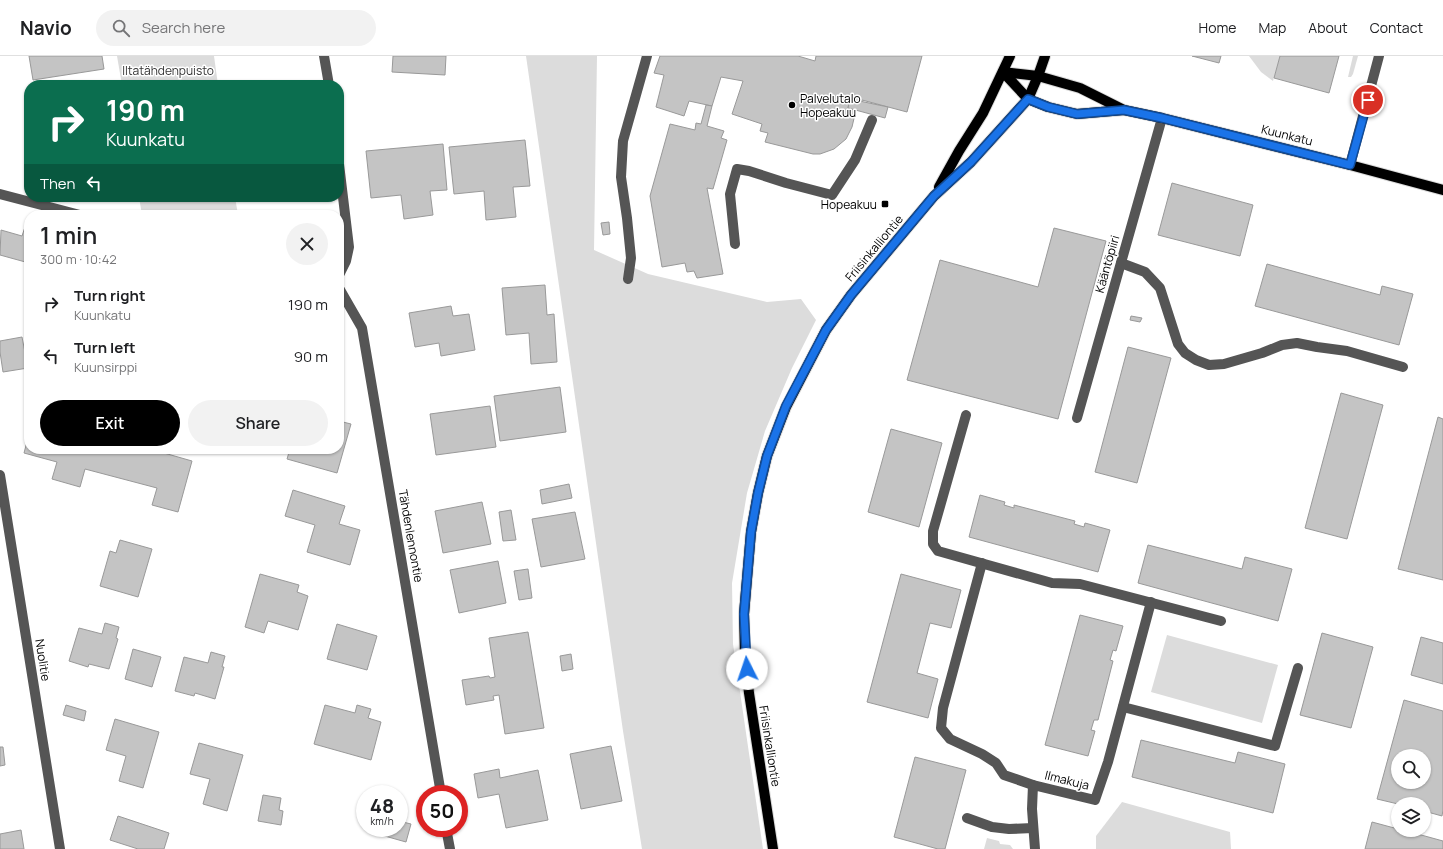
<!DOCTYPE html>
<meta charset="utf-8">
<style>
:root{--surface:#fff;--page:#f2f2f2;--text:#202124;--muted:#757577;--line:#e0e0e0;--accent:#000}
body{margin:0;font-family:Manrope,sans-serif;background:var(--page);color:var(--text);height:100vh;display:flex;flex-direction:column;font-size:15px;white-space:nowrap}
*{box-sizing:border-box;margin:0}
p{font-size:13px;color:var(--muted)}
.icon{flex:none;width:22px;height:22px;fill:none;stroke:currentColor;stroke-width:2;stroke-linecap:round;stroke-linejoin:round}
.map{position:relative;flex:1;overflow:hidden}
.panel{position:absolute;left:24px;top:154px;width:320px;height:244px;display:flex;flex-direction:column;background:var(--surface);border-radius:16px;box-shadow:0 1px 3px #0004}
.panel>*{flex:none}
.guide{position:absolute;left:24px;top:24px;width:320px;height:122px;border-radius:16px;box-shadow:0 1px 3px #0004;background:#0b6e4f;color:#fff;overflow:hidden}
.fabs{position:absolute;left:1391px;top:693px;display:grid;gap:8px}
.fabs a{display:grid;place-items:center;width:40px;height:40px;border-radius:50%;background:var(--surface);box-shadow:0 1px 3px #0004;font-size:20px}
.speed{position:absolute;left:356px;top:729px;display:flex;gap:8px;font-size:20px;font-weight:700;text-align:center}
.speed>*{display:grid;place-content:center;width:52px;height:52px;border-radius:50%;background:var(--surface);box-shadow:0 1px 3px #0004;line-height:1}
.speed small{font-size:10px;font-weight:400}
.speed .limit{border:6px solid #d22;background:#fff;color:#111}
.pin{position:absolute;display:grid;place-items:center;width:34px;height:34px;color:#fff;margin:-17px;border:2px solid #fff;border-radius:50%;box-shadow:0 1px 4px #0007}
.me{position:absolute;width:44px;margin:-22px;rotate:356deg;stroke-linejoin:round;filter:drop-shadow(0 0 3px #0008)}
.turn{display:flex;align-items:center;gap:14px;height:84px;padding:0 16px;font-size:18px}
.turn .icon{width:52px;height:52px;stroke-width:2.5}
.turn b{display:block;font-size:28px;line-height:34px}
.then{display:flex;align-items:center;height:38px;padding:0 16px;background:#0003;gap:8px;font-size:15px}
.round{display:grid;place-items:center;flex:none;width:42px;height:42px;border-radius:21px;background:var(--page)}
.headline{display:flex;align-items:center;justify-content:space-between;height:68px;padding:0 16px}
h1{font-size:24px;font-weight:600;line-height:30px}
.action{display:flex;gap:8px;margin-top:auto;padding:8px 16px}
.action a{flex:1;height:46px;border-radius:24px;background:var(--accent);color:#fff;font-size:16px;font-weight:600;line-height:46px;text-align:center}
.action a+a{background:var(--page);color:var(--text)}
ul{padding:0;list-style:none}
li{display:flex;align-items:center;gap:12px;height:52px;padding:0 16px}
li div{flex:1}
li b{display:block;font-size:15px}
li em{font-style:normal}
header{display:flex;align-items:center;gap:24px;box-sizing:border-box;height:56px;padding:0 20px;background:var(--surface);border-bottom:1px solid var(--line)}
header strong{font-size:19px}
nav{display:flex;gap:22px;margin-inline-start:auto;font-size:14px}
.search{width:280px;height:36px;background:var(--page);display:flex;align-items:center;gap:10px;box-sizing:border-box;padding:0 14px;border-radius:22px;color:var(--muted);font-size:15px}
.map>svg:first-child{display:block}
.green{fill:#dcdcdc}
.building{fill:#c4c4c4;stroke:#999;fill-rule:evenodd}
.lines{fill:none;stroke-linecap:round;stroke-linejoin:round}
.major-casing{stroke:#dbdbdb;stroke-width:12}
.minor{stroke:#555;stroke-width:10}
.major{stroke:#000;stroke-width:10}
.route-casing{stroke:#114b97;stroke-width:10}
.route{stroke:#1a73e8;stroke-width:7}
.poi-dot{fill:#000;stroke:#fff;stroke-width:1.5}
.labels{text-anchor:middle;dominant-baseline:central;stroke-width:3;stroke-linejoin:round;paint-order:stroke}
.park-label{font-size:12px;fill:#333;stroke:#fff}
.poi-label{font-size:12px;fill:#000;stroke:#fff;text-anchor:start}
.street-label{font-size:12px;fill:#000;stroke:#fff}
</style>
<header>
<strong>Navio</strong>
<div class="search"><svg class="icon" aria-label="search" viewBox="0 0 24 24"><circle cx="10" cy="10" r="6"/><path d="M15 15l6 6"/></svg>Search here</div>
<nav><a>Home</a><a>Map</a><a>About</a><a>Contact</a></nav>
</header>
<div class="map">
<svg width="1443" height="793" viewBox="0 0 1443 793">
<rect width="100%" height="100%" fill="#fff"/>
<g class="green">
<path d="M117,0H214L218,29H122Z"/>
<path d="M526,0H597L594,194L648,218L767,246L801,243L816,264L792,312L765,375L747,437L732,527L733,588L763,793H642L623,675Z"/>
<path d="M1249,0H1280L1273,25L1261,16Z"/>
<path d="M1353,0H1358L1353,18L1351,21H1348Z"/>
<path d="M139,141H235L238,159H142Z"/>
<path d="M1167,579L1278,609L1262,667L1151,636Z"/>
<path d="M1122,746L1230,776L1231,793H1096V780Z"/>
<path d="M987,782L999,785L1000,788L1010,789L1013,793H984Z"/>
</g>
<g class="building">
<path d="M29,0H102L104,13L33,24Z"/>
<path d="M393,0H446L445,19L392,16Z"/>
<path d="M660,0H798L815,5L816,0H922L907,56L862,44V46L850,43L848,52L856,54L852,71L846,83L834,93L820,98H813L765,86L768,77L760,75L762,68L732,58L743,25L721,21L712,50L689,45L684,60L656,51L664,19L654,17Z"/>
<path d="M1192,0H1221L1219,7Z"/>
<path d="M1280,0H1339L1329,37L1274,22Z"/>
<path d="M850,43L888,51L885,62L848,52Z"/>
<path d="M706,49L712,50L707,70L724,75L721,82L727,84L713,133L707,132L723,218L697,222L694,215L687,216L685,207L662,211L650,140L670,68L695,74L696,67L701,68Z"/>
<path d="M525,84L530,130L513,131L516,161L486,164L484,135L454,138L449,91Z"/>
<path d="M443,88L447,134L430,135L433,159L404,163L401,139L371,142L366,95Z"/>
<path d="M1172,127L1253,149L1240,200L1158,179Z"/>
<path d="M609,166L610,178L603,179L601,167Z"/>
<path d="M25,171L29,172V207L0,199L1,174L22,180Z"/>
<path d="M1054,172L1106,185L1058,363L907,324L940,204L1038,231Z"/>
<path d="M1267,208L1380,239L1382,230L1413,238L1399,289L1255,250Z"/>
<path d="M545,229L547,259L554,258L557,306L531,308L529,277L506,279L502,232Z"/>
<path d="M451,250L453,260L469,258L475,294L441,300L439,287L415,291L409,257Z"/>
<path d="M1131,260L1142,262L1140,266L1130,264Z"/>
<path d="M22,281L28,312L3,316L0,296V285Z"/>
<path d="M1128,291L1171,302L1137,427L1095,416Z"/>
<path d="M560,331L566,376L500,385L494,340Z"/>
<path d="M1341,337L1383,349L1347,483L1305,472Z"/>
<path d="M490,350L496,391L436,399L430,358Z"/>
<path d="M1438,361L1443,363V524L1398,513Z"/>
<path d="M339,365L351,368L337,417L287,403L290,393H339Z"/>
<path d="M891,373L942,387L919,471L868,456Z"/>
<path d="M29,378V393H150L192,405L178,456L152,449L157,432L85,413L80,431L52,423L57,406L24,397Z"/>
<path d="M569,428L572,442L542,448L540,434Z"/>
<path d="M293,434L345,450L339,468L360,474L350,509L307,496L315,469L285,460Z"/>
<path d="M980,439L1005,446L1004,449L1014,452V449L1075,465L1074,468L1084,471L1085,467L1110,474L1098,516L969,481Z"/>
<path d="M482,446L491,488L443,497L435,455Z"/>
<path d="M511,454L516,484L503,485L499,456Z"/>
<path d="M575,456L585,503L541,511L532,463Z"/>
<path d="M120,484L152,493L138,541L100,530L110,495L116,497Z"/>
<path d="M1148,489L1242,513L1245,501L1292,513L1278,565L1138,527Z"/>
<path d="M498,505L506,547L459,557L450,514Z"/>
<path d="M528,513L532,542L519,544L514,515Z"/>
<path d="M260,518L299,529L297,536L308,540L298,574L268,565L264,577L245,571Z"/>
<path d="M901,518L961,534L951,572L930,567L917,617L938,623L928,662L867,646Z"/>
<path d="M1080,559L1123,570L1116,595L1113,594L1110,604L1113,605L1098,664H1094L1091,674L1095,675L1088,700L1045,689Z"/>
<path d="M105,567L119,571L116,582L118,583L109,613L89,608L88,611L69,605L79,572L102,578Z"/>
<path d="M337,568L377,580L367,614L327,603Z"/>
<path d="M528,576L544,672L505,678L499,639L493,640L494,644L466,649L462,624L489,620L490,622L495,621L489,582Z"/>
<path d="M1322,577L1373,591L1351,672L1300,659Z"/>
<path d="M1421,581L1443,587V628L1411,619Z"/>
<path d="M133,593L161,601L152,631L125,623Z"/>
<path d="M211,596L225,600L222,611H224L215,643L195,637L194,640L175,635L184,601L208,607Z"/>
<path d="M571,598L573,613L562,615L560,600Z"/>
<path d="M1404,644L1443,655V754L1442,760L1424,755V748H1398L1377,743ZM1398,700H1424V726H1398Z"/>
<path d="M66,649L86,655L84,665L63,659Z"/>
<path d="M325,649L355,657L357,649L371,653L368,662L381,666L371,704L314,688Z"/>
<path d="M115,663L159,676L143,732L119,725L126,700L106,694Z"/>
<path d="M1141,684L1235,707L1238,696L1285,708L1273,757L1132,721Z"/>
<path d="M199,687L243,699L227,755L203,748L210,723L190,718Z"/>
<path d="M611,690L622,745L581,753L570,698Z"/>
<path d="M0,691H3L5,709L0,710Z"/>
<path d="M915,701L966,714L945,793H938L894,781Z"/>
<path d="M499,713L500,722L538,714L548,764L506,772L499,738L478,742L474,718Z"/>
<path d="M263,739L281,742L279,754L283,755L281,769L258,765Z"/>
<path d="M118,760L169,777L164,793H138L110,784Z"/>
<path d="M399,765L411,768L406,786L374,777L375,772H399Z"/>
<path d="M1372,766L1398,773V774H1403L1443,785V793H1365Z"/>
<path d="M21,774L24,793H0V778Z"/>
</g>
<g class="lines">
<defs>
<g id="major">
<path d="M1003,16L1038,20L1080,32L1124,54L1162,62L1350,109L1443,134"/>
<path d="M1003,16L1028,43L1048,51L1077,58L1124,54"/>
<path d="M939,131L959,95L983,57L1010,0"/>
<path d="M773,793L749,637L745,601L744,558L751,476L758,437L767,400L786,351L826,274L851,239L934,140L971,106L1028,43L1038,20L1045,0"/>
</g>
</defs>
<use href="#major" class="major-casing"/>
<g class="minor">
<path d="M324,0L329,29"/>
<path d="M339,108L349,191L346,205L339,219"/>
<path d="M1350,109L1379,0"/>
<path d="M0,138L80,159"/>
<path d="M735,188L730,138L737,113L749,115L786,127L832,139L855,104L872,64"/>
<path d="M1121,207L1145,216L1160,232L1178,288L1185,297L1196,304L1209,309L1224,308L1262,297L1282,289L1297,287L1317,291L1347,295L1403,311"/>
<path d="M628,223L631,202L627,162L621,121L623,85L647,0"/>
<path d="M339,232L362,272L441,738"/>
<path d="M966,359L933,475V488L938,495L1052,527L1080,528L1221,565"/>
<path d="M1077,362L1162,62"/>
<path d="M0,419L60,793"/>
<path d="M982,507L943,652L941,672L950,683L982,698L996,707L1004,719L1033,729"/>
<path d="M1123,651L1275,690L1298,612"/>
<path d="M967,762L992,771L1009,773L1033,772"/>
<path d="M446,772L450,793"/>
<path d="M1035,793L1032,753L1033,729L1095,744L1108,706L1151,546"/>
</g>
<use href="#major" class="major"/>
</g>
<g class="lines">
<defs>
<path id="route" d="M747,613L744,558L751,476L758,437L767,400L786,350L826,274L851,239L934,140L971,106L1028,43L1048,51L1077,58L1124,54L1162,62L1350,109L1368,44"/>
</defs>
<use href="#route" class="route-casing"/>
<use href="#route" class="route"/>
</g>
<g class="poi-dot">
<circle cx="792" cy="49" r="4"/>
<rect x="881" y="144" width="8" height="8" rx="2"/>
</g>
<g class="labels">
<g class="park-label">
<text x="168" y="14">Iltatähdenpuisto</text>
</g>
<g class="poi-label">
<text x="800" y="42">Palvelutalo<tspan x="800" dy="14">Hopeakuu</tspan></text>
<text x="877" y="148" text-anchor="end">Hopeakuu</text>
</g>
<g class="street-label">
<text transform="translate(1287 79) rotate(14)">Kuunkatu</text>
<text transform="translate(874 192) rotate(-50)">Friisinkalliontie</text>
<text transform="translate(1107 208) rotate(-74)">Kääntöpiiri</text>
<text transform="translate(411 480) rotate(80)">Tähdenlennontie</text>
<text transform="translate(43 604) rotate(81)">Nuolitie</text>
<text transform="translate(770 690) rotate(81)">Friisinkalliontie</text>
<text transform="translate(1067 724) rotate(14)">Ilmakuja</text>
</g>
</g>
</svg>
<div class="fabs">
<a><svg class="icon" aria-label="search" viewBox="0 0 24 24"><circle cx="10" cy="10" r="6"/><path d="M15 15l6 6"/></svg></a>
<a><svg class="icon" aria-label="layers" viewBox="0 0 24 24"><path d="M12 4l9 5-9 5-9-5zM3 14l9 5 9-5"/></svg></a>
</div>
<div class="speed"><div>48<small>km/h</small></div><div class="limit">50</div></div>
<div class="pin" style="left:1368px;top:44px;background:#d93025"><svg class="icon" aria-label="arrive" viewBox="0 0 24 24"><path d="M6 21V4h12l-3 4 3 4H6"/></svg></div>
<svg class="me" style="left:747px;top:613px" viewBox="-20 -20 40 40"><circle r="19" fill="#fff"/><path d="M0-13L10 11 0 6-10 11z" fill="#1a73e8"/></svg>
<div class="guide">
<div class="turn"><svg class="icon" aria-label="right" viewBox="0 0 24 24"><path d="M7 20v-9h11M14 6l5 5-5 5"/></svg><div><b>190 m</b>Kuunkatu</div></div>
<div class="then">Then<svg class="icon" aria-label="left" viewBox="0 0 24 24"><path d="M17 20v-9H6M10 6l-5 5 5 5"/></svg></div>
</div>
<section class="panel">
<div class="headline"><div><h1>1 min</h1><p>300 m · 10:42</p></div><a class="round"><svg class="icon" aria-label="close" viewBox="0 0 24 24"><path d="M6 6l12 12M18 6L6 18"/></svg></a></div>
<ul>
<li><svg class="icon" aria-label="right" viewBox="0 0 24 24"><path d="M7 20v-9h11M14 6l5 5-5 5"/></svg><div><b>Turn right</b><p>Kuunkatu</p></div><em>190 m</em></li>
<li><svg class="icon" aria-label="left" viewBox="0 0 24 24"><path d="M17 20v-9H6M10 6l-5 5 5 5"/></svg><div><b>Turn left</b><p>Kuunsirppi</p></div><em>90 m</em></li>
</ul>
<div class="action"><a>Exit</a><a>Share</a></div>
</section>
</div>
